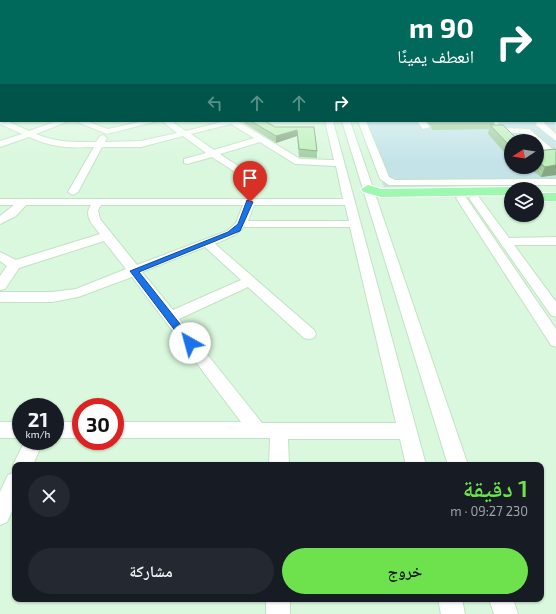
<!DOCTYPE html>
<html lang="ar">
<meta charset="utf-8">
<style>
:root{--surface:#171b24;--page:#242831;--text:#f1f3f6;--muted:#9ea1a6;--accent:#6ee24d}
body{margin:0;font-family:"Exo 2","Noto Naskh Arabic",sans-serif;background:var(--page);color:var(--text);direction:rtl;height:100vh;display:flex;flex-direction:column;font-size:15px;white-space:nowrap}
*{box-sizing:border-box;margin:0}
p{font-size:13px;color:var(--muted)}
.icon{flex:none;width:22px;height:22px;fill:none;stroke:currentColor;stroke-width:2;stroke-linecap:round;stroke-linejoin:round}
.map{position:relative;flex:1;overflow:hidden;direction:ltr}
.sheet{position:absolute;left:12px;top:462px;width:532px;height:140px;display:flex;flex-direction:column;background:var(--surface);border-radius:8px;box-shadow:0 1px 3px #0004;direction:rtl}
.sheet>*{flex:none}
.banner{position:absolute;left:0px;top:0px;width:556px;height:122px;box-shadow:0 1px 3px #0004;direction:rtl;background:#00695c;color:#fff;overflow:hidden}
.needle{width:26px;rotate:258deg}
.tools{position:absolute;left:504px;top:134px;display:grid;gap:8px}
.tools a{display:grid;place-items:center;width:40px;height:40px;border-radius:50%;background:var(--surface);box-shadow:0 1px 3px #0004;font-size:20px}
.speed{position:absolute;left:12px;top:398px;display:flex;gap:8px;font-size:20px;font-weight:700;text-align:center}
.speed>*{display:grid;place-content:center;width:52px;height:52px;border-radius:50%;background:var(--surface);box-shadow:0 1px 3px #0004;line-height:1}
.speed small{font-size:10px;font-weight:400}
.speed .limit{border:6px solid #d22;background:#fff;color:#111}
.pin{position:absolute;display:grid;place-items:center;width:34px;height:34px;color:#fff;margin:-41px -17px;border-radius:50% 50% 50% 0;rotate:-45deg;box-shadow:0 0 4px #0007}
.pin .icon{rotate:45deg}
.me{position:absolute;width:44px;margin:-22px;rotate:322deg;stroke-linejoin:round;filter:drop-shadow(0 0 3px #0008)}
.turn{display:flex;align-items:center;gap:14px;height:84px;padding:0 16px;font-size:18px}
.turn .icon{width:52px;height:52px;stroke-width:2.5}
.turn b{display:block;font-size:28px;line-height:34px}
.lanes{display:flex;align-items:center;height:38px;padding:0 16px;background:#0003;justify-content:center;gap:20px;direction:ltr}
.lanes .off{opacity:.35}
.round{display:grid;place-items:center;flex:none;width:42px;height:42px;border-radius:21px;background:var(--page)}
.summary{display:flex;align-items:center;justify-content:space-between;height:68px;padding:0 16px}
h1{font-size:24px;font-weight:600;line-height:30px;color:var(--accent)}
.cta{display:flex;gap:8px;margin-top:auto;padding:8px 16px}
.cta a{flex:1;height:46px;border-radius:24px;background:var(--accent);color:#111;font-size:16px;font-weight:600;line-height:46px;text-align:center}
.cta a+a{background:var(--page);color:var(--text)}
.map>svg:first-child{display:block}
.residential{fill:#d9f8dd;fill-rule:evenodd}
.green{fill:#c4e3e9;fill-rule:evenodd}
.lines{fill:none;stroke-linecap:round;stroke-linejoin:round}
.minor-casing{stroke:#c3e2c4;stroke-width:2}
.major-casing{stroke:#fff;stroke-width:2}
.minor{fill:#fff;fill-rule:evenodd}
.major{fill:#9ff8b0;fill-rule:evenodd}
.wall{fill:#a4cea3}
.shaded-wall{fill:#86a884}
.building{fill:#bff0bd;stroke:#86a884}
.route{fill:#1a73e8;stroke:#114b97}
</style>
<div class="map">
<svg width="556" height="614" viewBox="0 0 556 614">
<rect width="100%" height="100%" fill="#e5fce9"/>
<path class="residential" d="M0,76L1,121H555L556,76V614H0ZM511,141H537V167H511ZM511,189H537V215H511ZM21,407H55V441H21ZM81,407H115V441H81ZM15,465H541V599H15Z"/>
<path class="green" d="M555,76L556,185L384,187L359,121H555ZM511,141H537V167H511Z"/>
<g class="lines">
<defs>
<g id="minor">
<path d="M0,119L1,121H7L29,131L57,121H69L36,134C58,143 74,142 96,142L100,136L103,135L107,138L105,142L141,141L177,133L162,121H171L186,131L226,121H240L239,122L300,159L334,160L325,121H333L426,465H406L400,439H288L289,465H269L270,438H115V422H241L132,277L78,297L52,302H0V292H52L76,289L126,269L104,241L19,268L5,289L0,290V276L7,266L0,261V252L16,260L100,234C93,225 83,216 91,205H26L16,216L0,224V216L14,205H0V199H343L336,166L295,164L260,142L220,154C235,165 255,173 258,193L253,196L248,193C246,175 225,166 212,157L187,164L184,163V159L206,153L183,136L141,147H102L78,192L73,195L68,192L94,147C67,148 54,148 29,137L0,147V141L22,134L0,124ZM231,124L254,138L214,150L191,134ZM101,205H243L236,223L227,231L137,265L100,219L98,210ZM254,205H345L349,221H248ZM244,227H350L396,423H262L179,319L248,287L304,338L309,339L314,338L316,334L314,330L215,244L235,235ZM205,247L241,280L173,310L142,272Z"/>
<path d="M75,121H86L108,129L144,121H158L107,134Z"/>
<path d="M342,121H350L468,465H448Z"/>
<path d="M358,121H366L389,177L395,180L556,179V185H389L380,179Z"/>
<path d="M417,121H425L430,127L423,129Z"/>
<path d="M488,121H496L503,128L529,129L556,152V160L537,145V141H532L524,133L498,132Z"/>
<path d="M537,121H545L544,123L556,134V141L536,125Z"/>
<path d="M461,195L465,196L556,329V347L551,345L456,198Z"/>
<path d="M474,195L478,196L509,238L556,237V245H514L556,302V317L551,315L469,198Z"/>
<rect x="0" y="422" width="21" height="16"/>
<rect x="55" y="422" width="26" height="16"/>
<path d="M25,441H43L33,465H15V469L13,465Z"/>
<path d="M15,472V505L7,522L0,525V492L8,475Z"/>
<rect x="266" y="599" width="24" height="15"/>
<path d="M438,599H462L465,614H441Z"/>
<path d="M489,599H513L518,614H494Z"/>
</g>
<g id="major">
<path d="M368,185L382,189L511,187L516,189H511V195L381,197L363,192L361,189Z"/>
<rect x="537" y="193" width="19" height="8"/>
</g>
</defs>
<use href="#minor" class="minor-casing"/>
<use href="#major" class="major-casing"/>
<use href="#minor" class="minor"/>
<use href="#major" class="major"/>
</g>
<g class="wall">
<path d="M244,121H265L275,127H314L317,151V158L299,157L297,136L276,143L244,123Z"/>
<path d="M426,121H495L494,125L511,141V155L509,153H505L488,134L489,129L432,130L431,126Z"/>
<path d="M556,150V175L541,177L528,167H537V151Z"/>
</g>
<g class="shaded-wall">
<path d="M297,130V136L276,143V136Z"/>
<path d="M556,165V175L541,177L545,167Z"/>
</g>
<g class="building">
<rect x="555" y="97" width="1" height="11"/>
<path d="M251,121H265L275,127H314L317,151L299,149L297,130L276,136Z"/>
<path d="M490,125H503L519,141H511V144H508Z"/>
<path d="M555,149L556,150V165L545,167L537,161V151Z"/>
</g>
<linearGradient id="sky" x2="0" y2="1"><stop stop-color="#a1b6e7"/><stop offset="0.47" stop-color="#f3fef5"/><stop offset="1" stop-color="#f3fef5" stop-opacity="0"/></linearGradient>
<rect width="556" height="161" fill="url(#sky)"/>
<path class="route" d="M247,200L253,202L240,231L139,272L195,343L190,346L186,345L130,271L228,232L238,224Z"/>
</svg>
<div class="tools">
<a><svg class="needle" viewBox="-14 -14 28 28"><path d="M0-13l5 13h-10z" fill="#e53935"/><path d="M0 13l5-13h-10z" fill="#9ea1a6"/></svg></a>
<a><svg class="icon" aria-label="layers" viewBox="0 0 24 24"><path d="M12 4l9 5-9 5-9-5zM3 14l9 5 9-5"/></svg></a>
</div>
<div class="speed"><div>21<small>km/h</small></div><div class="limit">30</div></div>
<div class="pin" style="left:250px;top:202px;background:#d93025"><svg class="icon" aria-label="arrive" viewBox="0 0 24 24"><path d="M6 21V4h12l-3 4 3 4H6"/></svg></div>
<svg class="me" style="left:190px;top:343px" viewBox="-20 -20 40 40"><circle r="19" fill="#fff"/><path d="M0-13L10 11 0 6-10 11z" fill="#1a73e8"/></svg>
<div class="banner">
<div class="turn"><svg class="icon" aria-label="right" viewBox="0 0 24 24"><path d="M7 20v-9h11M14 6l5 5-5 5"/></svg><div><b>90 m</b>انعطف يمينًا</div></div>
<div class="lanes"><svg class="icon off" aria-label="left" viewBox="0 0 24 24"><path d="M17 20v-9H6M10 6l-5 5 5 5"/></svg><svg class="icon off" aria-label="ahead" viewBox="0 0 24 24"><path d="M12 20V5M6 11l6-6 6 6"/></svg><svg class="icon off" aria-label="ahead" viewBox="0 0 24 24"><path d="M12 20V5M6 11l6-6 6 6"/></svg><svg class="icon" aria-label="right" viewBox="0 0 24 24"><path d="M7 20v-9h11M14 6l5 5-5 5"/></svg></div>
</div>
<section class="sheet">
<div class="summary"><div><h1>1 دقيقة</h1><p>230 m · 09:27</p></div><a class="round"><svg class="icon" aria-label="close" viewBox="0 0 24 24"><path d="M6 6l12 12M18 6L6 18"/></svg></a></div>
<div class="cta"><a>خروج</a><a>مشاركة</a></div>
</section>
</div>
